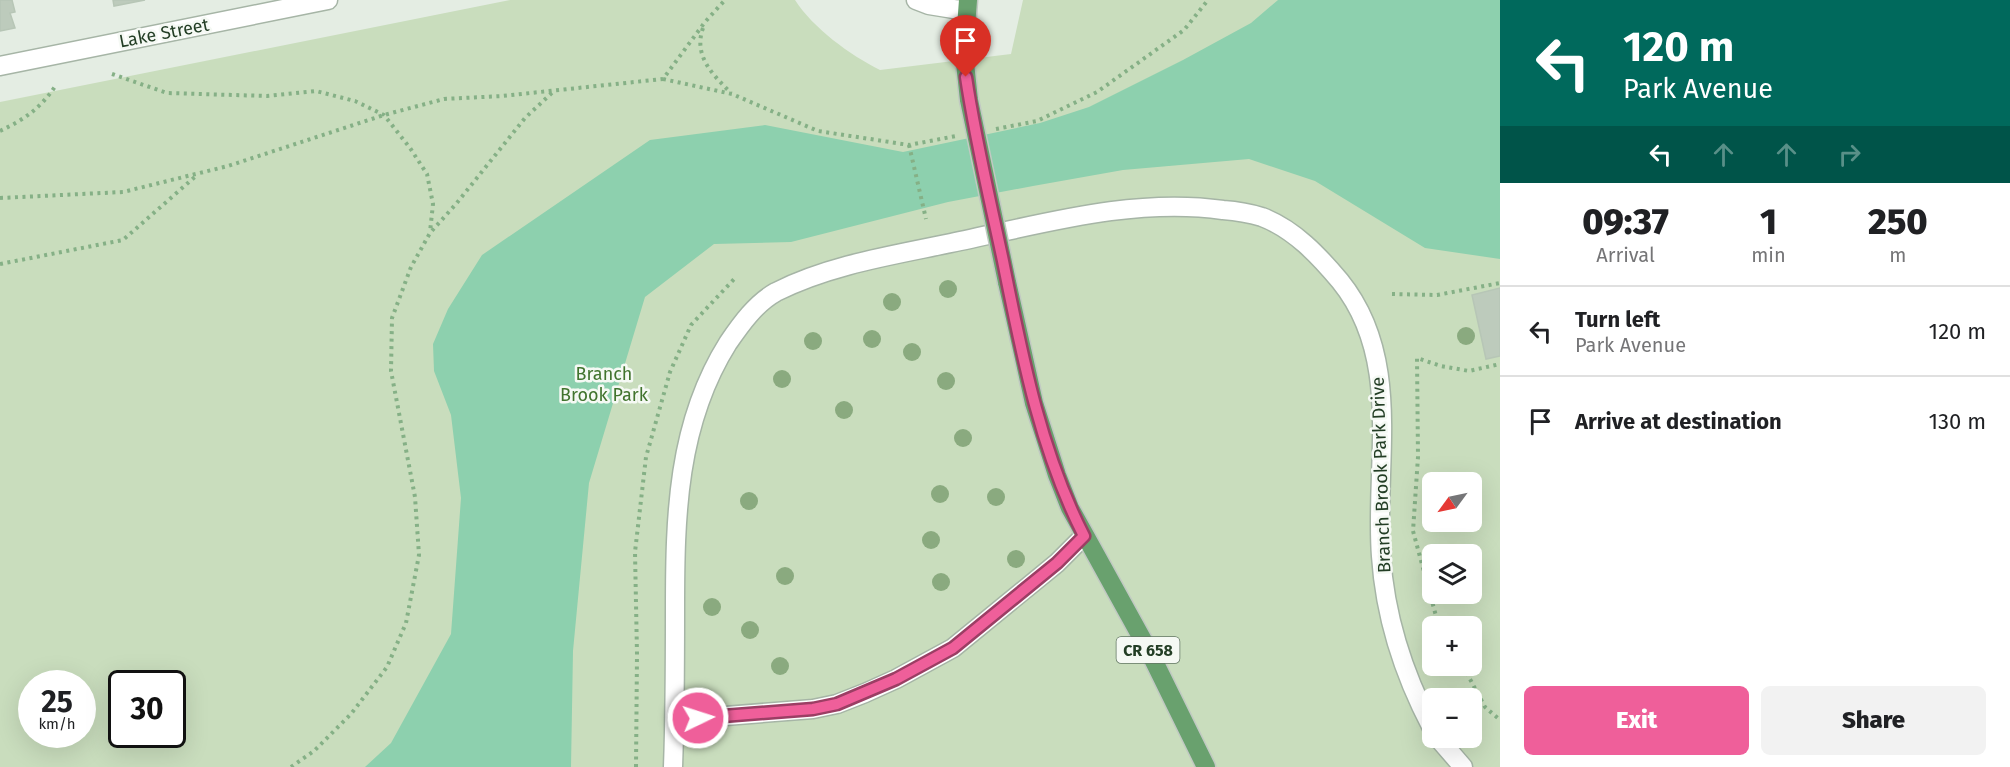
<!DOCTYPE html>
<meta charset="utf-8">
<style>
:root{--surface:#fff;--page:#f2f2f2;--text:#202124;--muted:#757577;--line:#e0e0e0;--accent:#ef5f9a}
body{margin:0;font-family:"Fira Sans",sans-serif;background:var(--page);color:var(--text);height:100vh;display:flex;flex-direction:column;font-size:22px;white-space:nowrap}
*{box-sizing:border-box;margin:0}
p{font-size:20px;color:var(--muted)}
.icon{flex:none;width:33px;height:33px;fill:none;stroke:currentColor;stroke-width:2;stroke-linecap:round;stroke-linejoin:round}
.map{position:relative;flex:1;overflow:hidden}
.panel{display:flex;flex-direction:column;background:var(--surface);width:510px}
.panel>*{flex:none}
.banner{background:#00695c;color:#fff;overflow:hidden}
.needle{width:39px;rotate:237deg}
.controls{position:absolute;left:1422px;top:472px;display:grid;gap:12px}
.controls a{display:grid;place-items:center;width:60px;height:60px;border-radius:9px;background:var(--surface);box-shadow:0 6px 24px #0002;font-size:30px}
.speed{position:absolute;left:18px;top:670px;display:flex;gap:12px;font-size:30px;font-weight:700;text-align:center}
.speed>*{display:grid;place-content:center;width:78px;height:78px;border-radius:50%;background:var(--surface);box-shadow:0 6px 24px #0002;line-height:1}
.speed small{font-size:15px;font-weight:400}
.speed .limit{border:3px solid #111;border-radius:9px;background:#fff;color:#111}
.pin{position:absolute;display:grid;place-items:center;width:51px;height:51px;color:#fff;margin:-62px -26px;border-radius:50% 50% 50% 0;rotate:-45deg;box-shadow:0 0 6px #0007}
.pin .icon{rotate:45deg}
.me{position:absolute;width:66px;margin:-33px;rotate:86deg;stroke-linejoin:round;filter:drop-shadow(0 0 4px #0008)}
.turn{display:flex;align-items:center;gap:21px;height:126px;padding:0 24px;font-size:27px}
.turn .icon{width:78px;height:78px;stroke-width:2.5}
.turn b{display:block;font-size:42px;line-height:51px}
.lanes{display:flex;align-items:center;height:57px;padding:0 24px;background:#0003;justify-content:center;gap:30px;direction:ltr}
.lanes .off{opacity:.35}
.eta{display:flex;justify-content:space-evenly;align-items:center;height:102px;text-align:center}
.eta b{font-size:36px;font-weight:800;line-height:42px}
.button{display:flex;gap:12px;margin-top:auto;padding:12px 24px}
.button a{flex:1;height:69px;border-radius:9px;background:var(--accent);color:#fff;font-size:24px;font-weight:800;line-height:69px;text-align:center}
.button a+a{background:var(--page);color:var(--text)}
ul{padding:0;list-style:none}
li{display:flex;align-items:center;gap:18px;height:90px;padding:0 24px;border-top:2px solid var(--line)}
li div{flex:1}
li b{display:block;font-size:22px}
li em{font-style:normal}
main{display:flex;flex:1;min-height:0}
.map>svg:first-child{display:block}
.green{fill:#c9ddbd;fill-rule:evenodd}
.water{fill:#8dd0ae}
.building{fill:#bdcbbc;stroke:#b7c6b6;stroke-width:1.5}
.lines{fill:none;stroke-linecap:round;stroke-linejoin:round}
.minor-casing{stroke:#a6b5a6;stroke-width:21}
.major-casing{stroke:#c1c9c2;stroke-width:21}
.path{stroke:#85b086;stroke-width:4;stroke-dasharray:3 4.5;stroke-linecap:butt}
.minor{stroke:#fff;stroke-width:18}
.major{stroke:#69a16e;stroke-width:18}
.major-bridge-casing{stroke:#c1c9c2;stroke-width:21;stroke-linecap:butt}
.major-bridge{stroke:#69a16e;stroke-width:18}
.tree{fill:#8aaa7f}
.route-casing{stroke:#9b3e64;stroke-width:15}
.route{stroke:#ef5f9a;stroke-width:10}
.labels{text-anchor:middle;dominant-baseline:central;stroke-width:5;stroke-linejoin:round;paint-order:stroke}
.shield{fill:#f5f9f4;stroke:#627663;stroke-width:1.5}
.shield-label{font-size:16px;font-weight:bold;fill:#233e25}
.street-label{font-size:18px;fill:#233e25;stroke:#f5f9f4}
.park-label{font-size:18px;fill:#41742e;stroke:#f5f9f4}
</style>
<main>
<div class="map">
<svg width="1500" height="767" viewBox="0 0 1500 767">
<rect width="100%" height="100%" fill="#e4ede3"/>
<path class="green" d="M510,0H795C813,28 850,55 880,70L1011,54L1023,0H1500V767H0V102ZM1432,483H1472V522H1432ZM1432,555H1472V594H1432ZM1432,627H1472V666H1432ZM32,684H82V735H32ZM122,684H172V735H122ZM1432,699H1472V738H1432Z"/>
<path class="water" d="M1278,0H1500V259L1425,248L1315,181L1249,159L1123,170L1033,186L948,202L791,242L714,244L645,297L589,483L573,651L571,767H365L391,743L451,634L461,498L451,415L434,371L433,344L448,309L482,255L650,140L765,125L903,152L1040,123L1089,107L1183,60L1251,23Z"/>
<g class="building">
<path d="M0,0H12L15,12L10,13L15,28L0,31Z"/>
<path d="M113,0H145L114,6Z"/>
<path d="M1500,288V356L1486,359L1472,295Z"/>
</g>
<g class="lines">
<defs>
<g id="minor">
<path d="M916,0L929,5L966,11"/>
<path d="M0,66L328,0"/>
<path d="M675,720L813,709L837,704L865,693L896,679L953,648L1057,563L1084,536"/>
<path d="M1438,738L1463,767"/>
<path d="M673,767C675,714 675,662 675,609C675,516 677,424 728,343C741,324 756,303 776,292C829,265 894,255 951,243C1039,225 1132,197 1223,210C1236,211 1249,213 1262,217C1294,229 1319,256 1340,281C1404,360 1374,464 1381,556C1385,616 1404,675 1432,728"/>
</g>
<g id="major">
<path d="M968,0L964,54L969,100"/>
<path d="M1007,282L1034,403L1057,475L1070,508L1150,653L1206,767"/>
</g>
</defs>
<use href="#minor" class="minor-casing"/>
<use href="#major" class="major-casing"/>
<g class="path">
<path d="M703,28C693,56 713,75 731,93"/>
<path d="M112,74L167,93L267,96L316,91L355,101L384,115L410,148L427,174L433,204L430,232"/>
<path d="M663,79L732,94L818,131L909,145L956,136"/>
<path d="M996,129L1037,121L1097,92L1184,30L1208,0"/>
<path d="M0,131C25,119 41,108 56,85"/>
<path d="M909,145L926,219"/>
<path d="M0,198L123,192L228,166L384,115L444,99L502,96L663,79L705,22L725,0"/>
<path d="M0,264L123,240L197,175"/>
<path d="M1392,294L1437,295L1500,283"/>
<path d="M1442,627L1436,616L1413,531L1418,457L1417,358L1441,366L1469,371L1500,364"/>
<path d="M1463,666L1485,707L1500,720"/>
<path d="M291,767L314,751L351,714L387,667L406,623L419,555L415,497L391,371L392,318L411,267L430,233L456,204L525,118L555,90"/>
<path d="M636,767L637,654L635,552L646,457L670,372L691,325L736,277"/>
</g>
<use href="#minor" class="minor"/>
<use href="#major" class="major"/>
<defs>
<path id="major-bridge" d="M969,100L1007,282"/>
</defs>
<use href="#major-bridge" class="major-bridge-casing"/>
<use href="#major-bridge" class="major-bridge"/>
</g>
<g class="tree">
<circle cx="948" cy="289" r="9"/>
<circle cx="892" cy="302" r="9"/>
<circle cx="1466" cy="336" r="9"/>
<circle cx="872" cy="339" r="9"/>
<circle cx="813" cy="341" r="9"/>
<circle cx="912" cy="352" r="9"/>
<circle cx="782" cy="379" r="9"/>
<circle cx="946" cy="381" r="9"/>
<circle cx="844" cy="410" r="9"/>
<circle cx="963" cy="438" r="9"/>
<circle cx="940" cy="494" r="9"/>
<circle cx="996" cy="497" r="9"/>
<circle cx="749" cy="501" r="9"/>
<circle cx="931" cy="540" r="9"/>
<circle cx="1016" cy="559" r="9"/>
<circle cx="785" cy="576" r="9"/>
<circle cx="941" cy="582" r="9"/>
<circle cx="712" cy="607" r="9"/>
<circle cx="750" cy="630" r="9"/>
<circle cx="780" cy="666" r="9"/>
</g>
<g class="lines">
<defs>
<path id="route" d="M698,718L813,709L837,704L896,679L953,648L1057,563L1084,536C1040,450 1022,355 1003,261C990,200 975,138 966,77"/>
</defs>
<use href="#route" class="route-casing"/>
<use href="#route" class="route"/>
</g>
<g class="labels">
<rect class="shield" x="1116.5" y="637" width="63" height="26" rx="4.5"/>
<g class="shield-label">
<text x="1148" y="650">CR 658</text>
</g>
<g class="street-label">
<text transform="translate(164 33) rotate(-11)">Lake Street</text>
<text transform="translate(1381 475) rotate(-92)">Branch Brook Park Drive</text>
</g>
<g class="park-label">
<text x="604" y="374">Branch<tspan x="604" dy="21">Brook Park</tspan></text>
</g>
</g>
</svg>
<div class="controls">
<a><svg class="needle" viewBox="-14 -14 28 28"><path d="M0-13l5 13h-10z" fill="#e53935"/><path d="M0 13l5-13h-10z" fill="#757577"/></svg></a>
<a><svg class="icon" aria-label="layers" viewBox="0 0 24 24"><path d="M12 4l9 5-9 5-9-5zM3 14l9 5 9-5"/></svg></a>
<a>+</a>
<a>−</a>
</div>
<div class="speed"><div>25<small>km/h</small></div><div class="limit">30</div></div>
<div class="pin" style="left:966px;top:77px;background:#d93025"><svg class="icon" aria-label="arrive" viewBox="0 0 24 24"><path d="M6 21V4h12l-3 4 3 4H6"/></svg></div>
<svg class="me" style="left:698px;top:718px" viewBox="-20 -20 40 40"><circle r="17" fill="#ef5f9a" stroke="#fff" stroke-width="3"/><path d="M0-11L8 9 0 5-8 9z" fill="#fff"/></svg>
</div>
<section class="panel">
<div class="banner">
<div class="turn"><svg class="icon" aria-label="left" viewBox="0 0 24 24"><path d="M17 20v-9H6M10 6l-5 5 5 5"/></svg><div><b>120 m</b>Park Avenue</div></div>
<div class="lanes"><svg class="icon" aria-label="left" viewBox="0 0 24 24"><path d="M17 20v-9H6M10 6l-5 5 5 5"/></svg><svg class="icon off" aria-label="ahead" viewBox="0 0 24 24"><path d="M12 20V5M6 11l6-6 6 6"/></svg><svg class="icon off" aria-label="ahead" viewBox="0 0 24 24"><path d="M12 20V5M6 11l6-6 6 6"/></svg><svg class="icon off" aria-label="right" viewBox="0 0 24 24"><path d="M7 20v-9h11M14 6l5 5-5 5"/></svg></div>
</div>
<div class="eta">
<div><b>09:37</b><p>Arrival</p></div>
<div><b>1</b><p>min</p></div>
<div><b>250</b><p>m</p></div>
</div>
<ul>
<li><svg class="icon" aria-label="left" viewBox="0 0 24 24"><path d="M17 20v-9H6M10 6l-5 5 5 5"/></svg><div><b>Turn left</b><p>Park Avenue</p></div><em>120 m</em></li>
<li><svg class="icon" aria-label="arrive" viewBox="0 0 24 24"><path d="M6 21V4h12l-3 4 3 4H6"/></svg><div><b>Arrive at destination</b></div><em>130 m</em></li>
</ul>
<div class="button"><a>Exit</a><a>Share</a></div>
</section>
</main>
